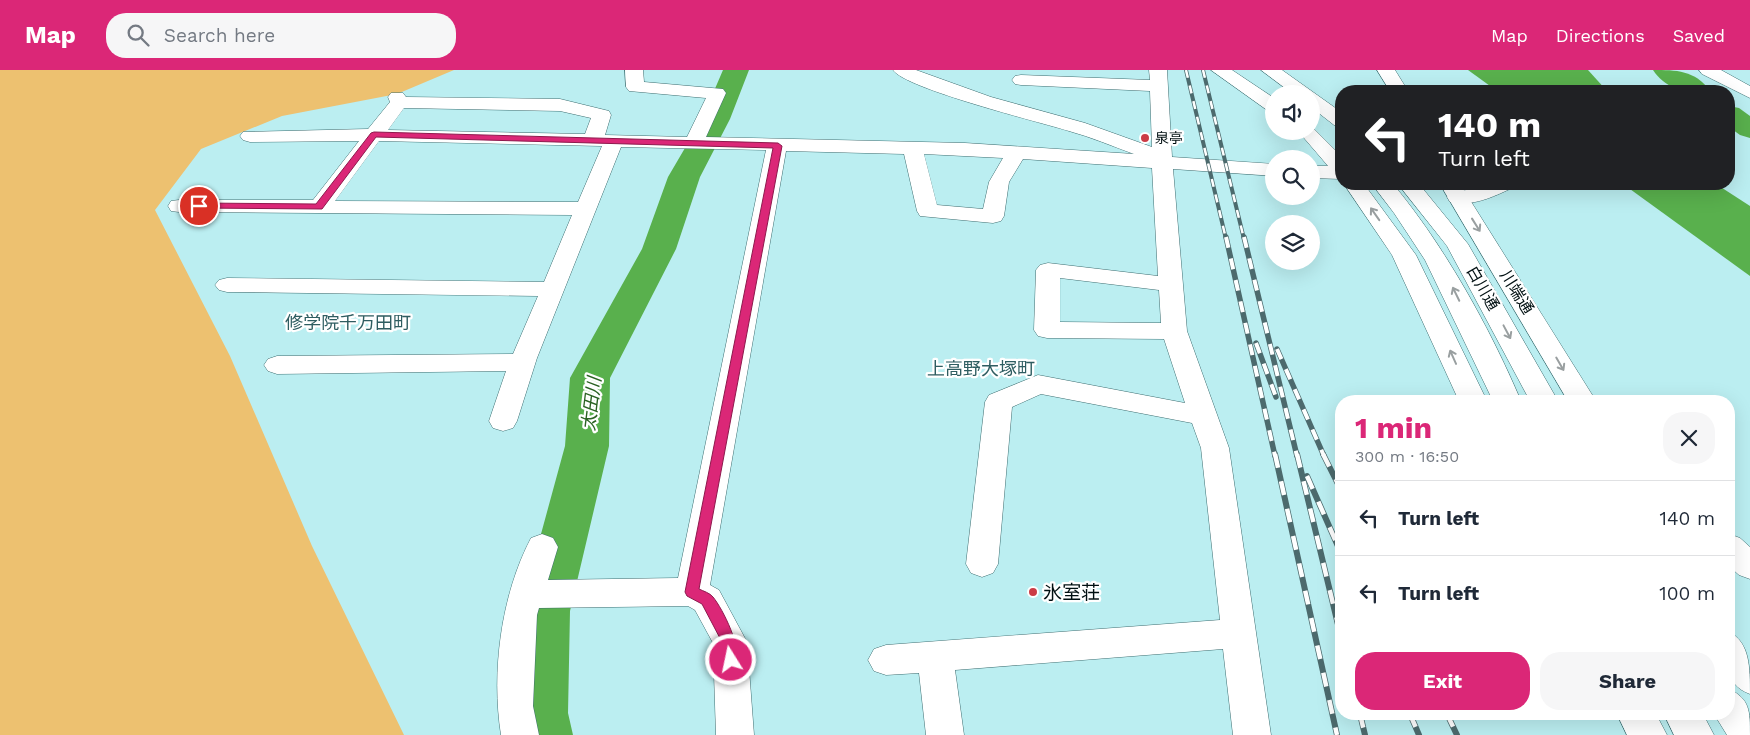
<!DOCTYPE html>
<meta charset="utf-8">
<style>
:root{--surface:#fff;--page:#f6f6f7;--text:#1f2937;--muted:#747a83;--line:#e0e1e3;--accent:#db2777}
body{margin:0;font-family:"Work Sans","Noto Sans JP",sans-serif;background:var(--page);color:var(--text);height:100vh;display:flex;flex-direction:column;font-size:19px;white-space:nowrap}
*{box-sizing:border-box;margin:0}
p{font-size:16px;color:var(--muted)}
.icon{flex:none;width:28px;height:28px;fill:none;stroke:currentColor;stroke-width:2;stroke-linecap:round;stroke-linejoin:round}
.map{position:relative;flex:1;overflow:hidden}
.side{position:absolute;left:1335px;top:325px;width:400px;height:325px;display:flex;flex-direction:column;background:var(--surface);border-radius:20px;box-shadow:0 5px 20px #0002}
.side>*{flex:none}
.banner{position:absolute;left:1335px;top:15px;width:400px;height:105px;border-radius:20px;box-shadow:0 5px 20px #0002;background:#202124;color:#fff;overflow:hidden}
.buttons{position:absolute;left:1265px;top:15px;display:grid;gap:10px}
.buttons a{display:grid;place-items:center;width:55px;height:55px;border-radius:50%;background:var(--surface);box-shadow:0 5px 20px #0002;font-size:25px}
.pin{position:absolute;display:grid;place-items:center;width:42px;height:42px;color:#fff;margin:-21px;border:2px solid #fff;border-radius:50%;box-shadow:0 1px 5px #0007}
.me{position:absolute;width:55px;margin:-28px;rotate:350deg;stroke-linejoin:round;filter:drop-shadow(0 0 4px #0008)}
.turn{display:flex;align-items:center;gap:18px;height:105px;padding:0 20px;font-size:22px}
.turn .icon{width:65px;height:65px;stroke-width:2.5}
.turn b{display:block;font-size:35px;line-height:42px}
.round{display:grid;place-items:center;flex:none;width:52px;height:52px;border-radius:20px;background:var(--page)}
.summary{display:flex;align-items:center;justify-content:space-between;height:85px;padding:0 20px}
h1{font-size:30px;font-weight:700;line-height:38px;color:var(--accent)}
.primary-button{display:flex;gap:10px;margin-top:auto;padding:10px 20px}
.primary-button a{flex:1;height:58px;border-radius:20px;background:var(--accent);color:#fff;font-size:20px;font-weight:700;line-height:58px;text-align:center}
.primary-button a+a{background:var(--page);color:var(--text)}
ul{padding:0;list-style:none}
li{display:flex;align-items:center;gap:15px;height:75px;padding:0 20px;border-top:1px solid var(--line)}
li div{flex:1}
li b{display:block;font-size:19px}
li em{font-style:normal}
header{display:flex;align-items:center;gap:30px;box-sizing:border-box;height:70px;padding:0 25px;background:var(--accent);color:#fff}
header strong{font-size:24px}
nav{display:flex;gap:28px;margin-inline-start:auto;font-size:18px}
.search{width:350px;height:45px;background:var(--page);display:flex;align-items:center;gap:12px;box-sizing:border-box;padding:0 18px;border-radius:20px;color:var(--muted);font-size:19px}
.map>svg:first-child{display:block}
.green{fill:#edc170}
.water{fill:#59b04d}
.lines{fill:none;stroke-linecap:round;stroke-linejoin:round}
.canal{fill:#59b04d;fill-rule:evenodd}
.minor-casing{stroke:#3e6e71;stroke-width:1}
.highway-casing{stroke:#3e6e71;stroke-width:1}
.minor{fill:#fff;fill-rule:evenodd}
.highway{fill:#fff;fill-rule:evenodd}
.rail-far2-casing{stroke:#4c6a6d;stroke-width:4}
.rail-far1-casing{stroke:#4c6a6d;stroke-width:5.5}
.rail-casing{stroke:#4c6a6d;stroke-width:6}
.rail-far2{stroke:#fff;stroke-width:2.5;stroke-dasharray:8;stroke-linecap:butt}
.rail-far1{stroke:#fff;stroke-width:4;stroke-dasharray:11;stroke-linecap:butt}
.rail{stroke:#fff;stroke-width:4.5;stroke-dasharray:14;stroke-linecap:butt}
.oneway{stroke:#999fa0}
.route{fill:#db2777;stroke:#8e194d}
.poi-dot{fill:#cb3b45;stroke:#fff;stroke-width:2}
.labels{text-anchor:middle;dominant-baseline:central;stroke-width:4.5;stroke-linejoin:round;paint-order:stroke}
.far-poi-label{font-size:14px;fill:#000f11;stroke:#fff;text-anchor:start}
.street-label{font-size:16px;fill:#000f11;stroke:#fff}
.neighbourhood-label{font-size:18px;fill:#2e5d61;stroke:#fff}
.water-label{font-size:18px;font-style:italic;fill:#2a6222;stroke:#fff}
.near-poi-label{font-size:19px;fill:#000f11;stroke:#fff;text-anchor:start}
</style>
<header>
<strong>Map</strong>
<div class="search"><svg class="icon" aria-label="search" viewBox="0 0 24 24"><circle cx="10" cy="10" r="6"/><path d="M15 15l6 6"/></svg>Search here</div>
<nav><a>Map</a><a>Directions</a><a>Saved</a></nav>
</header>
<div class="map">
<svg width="1750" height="665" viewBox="0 0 1750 665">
<rect width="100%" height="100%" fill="#bbeef1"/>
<path class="green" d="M0,0H454L397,24L282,46L201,79L155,140L230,286L312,476L404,665H0Z"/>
<g class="water">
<path d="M1468,0H1588L1607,21H1497Z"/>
<path d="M1623,114H1716L1750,136V206Z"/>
</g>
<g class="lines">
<g class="canal">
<path d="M723,0H749L730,49L700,107L676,179L610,308L609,376L570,541L568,643L573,665H517L512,643L520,541L565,376L570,308L642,179L668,107L702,49Z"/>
<path d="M1653,0C1676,0 1695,0 1710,21C1686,22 1667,21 1653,0Z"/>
<path d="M1729,36L1739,38L1750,46V68L1740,65L1729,57Z"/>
</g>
<defs>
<g id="minor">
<path d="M625,0H643L644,12L723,19L726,23L706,67L965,73L1134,84C1112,76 1091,67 1069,61C1040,52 906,19 893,0H916L991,27L1085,53L1152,77L1150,21L1021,15L1015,14L1012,10L1015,6L1021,5L1150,10L1149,0H1167L1172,87L1274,94V106L1173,99L1187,261L1229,378L1271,665H1233L1223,579L955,600L964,665H926L919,603L886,605L874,601L868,590L874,579L886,575L1220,550L1201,378L1192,353L1041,324L1012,337L998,494L993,503L982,507L971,503L966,494L985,332L989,325L1038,305L1185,333L1164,269L1047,268L1038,266L1034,260L1036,200L1040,195L1048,193L1158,206L1152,98L1023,89L1009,112L1004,146L1001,151L993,153L920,146L917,141L904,84L786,81L710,515L719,520L747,572L754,665H716L713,573L695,540L688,536L539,538L537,545L533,636L539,665H501C491,602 501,525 531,468L542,464L553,468L558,477L548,510L678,508L766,80L621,77L537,288L517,351L513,358L503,361L493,358L489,351L506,301L277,304L268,301L264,295L268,289L277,286L513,284L538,226L227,222L219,220L215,215L219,210L227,208L544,212L572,145L179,142L171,141L168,136L171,131L179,130H313L359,71L250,72L243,70L240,66L243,62L368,59L390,32L388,27L391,23H403L406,27L560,29L609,41L611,45L605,65L687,67L706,28L629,21L626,17ZM404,38L560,41L591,48L585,64L388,60ZM379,71L602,76L578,132L335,131ZM924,84L1003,88L989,112L983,139L937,135ZM1060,208L1159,220L1161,253L1060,252Z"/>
<path d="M1211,0H1232L1274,28V42L1267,40Z"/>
<path d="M1261,0H1282L1341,42V57L1334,55L1311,37V24H1293Z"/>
<path d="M1699,0H1721L1750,16V28L1702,4Z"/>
<path d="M1311,56L1341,86V109L1311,108V96H1328L1298,61H1311Z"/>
<path d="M1372,114H1393C1444,175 1490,258 1521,331H1493L1425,190L1394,143Z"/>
<path d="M1398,114H1419L1468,174L1558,331H1530L1447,176Z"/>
<path d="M1488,114H1515L1512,118C1493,127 1472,137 1450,132L1447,127L1450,122L1475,119Z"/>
<path d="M1729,464L1740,468L1750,477V509L1739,505L1729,496Z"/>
<path d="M1729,619C1750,629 1750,641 1750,665H1727L1714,644H1729Z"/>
<path d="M1664,644H1703L1714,665H1674Z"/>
</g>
<g id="highway">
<path d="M1377,0H1395L1408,21H1390Z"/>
<path d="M1344,114H1364L1416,185L1487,331H1459L1392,185Z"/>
<path d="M1440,114H1460L1596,331H1568Z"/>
<path d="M1729,562C1750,572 1750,598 1750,624C1722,614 1727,588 1729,562Z"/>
<path d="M1617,644H1656L1667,665H1627Z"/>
</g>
</defs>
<use href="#minor" class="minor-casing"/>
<use href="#highway" class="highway-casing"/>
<use href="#minor" class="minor"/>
<use href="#highway" class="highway"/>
<defs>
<g id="rail-far2">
<path d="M1186,0L1226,169"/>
<path d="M1203,0L1244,169"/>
</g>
<g id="rail-far1">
<path d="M1226,167L1275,386"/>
<path d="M1244,167L1297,386"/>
<path d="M1256,273L1276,327"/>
<path d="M1277,279L1324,386"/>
</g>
<g id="rail">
<path d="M1275,384L1337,665"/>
<path d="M1297,384L1341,567"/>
<path d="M1323,384L1341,420"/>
<path d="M1307,406L1341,483"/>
<path d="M1360,644L1365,665"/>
<path d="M1410,644L1419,665"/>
<path d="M1447,644L1457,665"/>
</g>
</defs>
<use href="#rail-far2" class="rail-far2-casing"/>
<use href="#rail-far1" class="rail-far1-casing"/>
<use href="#rail" class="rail-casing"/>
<use href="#rail-far2" class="rail-far2"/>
<use href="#rail-far1" class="rail-far1"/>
<use href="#rail" class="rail"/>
</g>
<defs><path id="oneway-shaft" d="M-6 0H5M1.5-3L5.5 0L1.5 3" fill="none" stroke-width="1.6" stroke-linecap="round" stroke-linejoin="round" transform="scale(1.25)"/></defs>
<g class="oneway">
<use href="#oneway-shaft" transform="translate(1375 144) rotate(-125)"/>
<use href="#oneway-shaft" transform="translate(1476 155) rotate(58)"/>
<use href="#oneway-shaft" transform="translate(1456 224) rotate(-116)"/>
<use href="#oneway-shaft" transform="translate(1507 262) rotate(62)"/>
<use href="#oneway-shaft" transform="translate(1453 287) rotate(-114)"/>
<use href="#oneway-shaft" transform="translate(1560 294) rotate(60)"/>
</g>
<path class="route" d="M374,62L778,73L782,76L699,519C703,521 710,523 713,527C723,539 743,580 736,595L731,597L726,595L722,572L702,534L687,526L685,522L773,78L376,67L322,139L199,138L194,136L199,133L316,134L371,63Z"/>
<g class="poi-dot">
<circle cx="1145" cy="68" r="5"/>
<circle cx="1033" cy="522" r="5"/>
</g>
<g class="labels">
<g class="far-poi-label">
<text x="1155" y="68">泉亭</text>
</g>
<g class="street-label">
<text transform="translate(1483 218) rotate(60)">白川通</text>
<text transform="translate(1517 222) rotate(58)">川端通</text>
</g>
<g class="neighbourhood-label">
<text x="348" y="252">修学院千万田町</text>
<text x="981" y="298">上高野大塚町</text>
</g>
<g class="water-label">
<text transform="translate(591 334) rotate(-83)">太田川</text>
</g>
<g class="near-poi-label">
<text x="1043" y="522">氷室荘</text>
</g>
</g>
</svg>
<div class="buttons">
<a><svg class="icon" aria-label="sound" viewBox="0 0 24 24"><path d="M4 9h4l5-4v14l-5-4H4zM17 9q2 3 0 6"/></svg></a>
<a><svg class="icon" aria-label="search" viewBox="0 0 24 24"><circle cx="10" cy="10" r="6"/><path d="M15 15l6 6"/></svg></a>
<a><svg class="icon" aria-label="layers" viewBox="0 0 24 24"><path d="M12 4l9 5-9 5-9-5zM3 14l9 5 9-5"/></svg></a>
</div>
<div class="pin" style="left:199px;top:136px;background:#d93025"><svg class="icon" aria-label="arrive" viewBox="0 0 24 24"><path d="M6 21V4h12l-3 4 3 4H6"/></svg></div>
<svg class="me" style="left:731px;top:590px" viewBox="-20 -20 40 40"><circle r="17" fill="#db2777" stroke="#fff" stroke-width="3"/><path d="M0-11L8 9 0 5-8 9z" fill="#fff"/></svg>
<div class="banner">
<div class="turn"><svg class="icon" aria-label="left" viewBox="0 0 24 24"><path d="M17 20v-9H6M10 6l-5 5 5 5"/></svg><div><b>140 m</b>Turn left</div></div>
</div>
<section class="side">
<div class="summary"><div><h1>1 min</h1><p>300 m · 16:50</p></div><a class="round"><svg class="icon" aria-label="close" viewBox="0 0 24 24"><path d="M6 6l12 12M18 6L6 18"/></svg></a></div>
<ul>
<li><svg class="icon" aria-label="left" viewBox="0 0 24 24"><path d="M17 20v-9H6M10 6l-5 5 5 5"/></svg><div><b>Turn left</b></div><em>140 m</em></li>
<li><svg class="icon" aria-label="left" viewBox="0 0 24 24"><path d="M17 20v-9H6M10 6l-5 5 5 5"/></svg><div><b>Turn left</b></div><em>100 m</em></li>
</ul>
<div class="primary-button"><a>Exit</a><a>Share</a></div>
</section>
</div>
